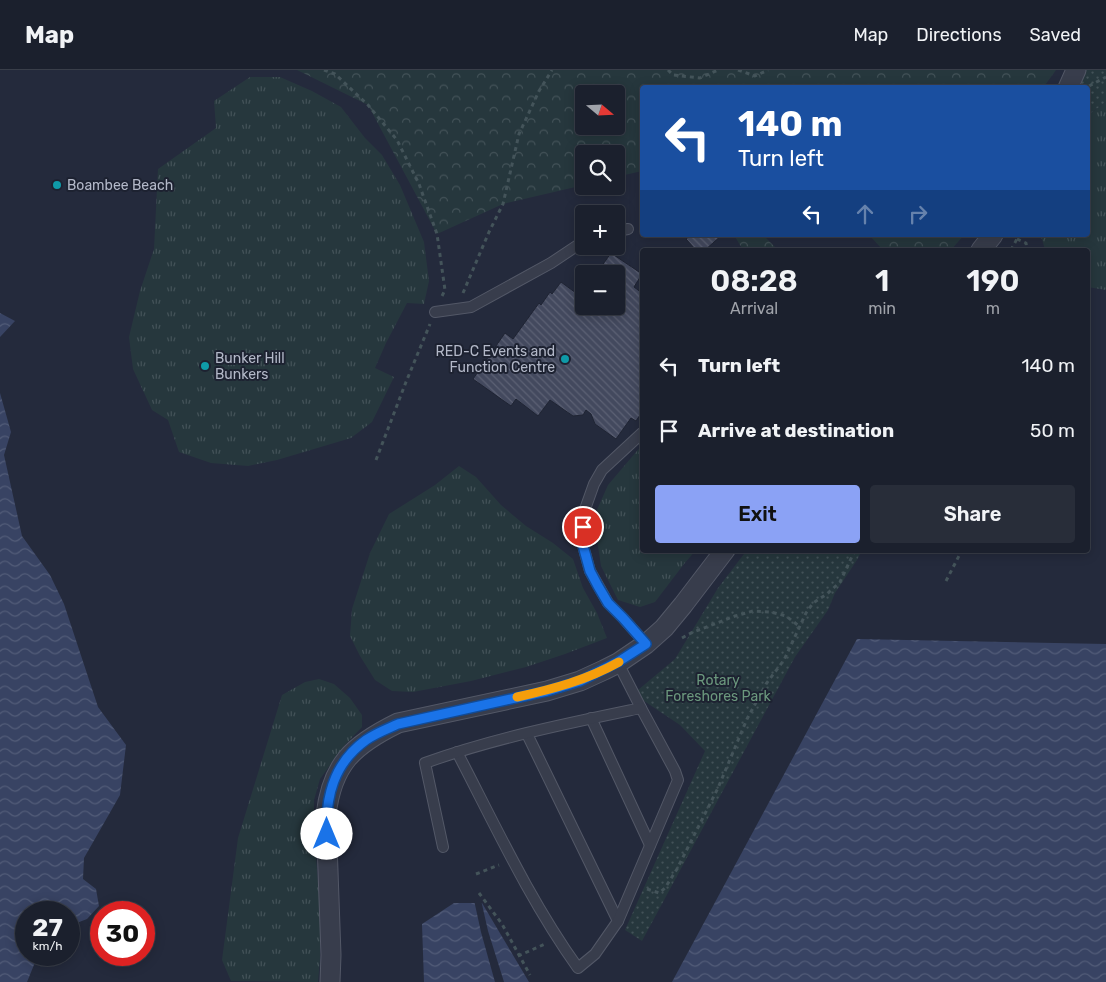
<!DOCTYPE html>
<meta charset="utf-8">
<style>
:root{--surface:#1b202d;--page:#282d39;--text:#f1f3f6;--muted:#a0a3aa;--line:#393e49;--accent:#8ba2f5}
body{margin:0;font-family:Rubik,sans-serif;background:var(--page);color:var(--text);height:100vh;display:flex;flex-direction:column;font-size:19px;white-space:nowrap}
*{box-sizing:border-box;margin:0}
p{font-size:16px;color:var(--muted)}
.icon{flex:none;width:28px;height:28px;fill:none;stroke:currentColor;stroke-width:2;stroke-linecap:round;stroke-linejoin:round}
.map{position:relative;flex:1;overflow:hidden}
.details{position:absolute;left:640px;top:178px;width:450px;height:305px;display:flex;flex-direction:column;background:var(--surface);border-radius:5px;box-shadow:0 2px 12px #0003,0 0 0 1px var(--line)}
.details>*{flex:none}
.guide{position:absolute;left:640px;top:15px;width:450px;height:152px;border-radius:5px;box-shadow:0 2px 12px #0003,0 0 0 1px var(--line);background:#1a4fa0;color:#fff;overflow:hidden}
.needle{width:32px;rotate:109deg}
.fabs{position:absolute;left:575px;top:15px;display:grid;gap:10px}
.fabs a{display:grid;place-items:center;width:50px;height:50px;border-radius:5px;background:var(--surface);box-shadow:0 2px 12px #0003,0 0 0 1px var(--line);font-size:25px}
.speed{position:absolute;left:15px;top:831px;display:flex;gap:10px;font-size:25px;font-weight:700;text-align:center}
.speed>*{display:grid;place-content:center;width:65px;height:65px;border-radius:50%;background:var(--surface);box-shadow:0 2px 12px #0003,0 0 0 1px var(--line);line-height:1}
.speed small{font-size:12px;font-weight:400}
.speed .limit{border:8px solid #d22;background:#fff;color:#111}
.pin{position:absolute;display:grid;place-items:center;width:42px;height:42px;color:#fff;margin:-21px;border:2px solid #fff;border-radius:50%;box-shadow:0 1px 5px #0007}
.me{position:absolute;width:55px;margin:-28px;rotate:0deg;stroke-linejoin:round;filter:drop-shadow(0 0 4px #0008)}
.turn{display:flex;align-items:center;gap:18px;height:105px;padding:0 15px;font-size:22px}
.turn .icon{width:65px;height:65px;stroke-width:2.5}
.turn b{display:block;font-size:35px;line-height:42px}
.lanes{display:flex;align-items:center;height:48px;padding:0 15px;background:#0003;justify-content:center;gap:25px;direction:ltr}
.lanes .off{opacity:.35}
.eta{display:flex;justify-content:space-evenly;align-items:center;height:85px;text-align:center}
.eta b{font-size:30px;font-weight:600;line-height:35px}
.cta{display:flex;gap:10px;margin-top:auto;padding:10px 15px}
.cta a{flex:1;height:58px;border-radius:5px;background:var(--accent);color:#111;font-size:20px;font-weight:600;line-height:58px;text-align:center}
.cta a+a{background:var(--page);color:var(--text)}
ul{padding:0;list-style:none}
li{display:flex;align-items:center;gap:15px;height:65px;padding:0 15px}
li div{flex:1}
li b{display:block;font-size:19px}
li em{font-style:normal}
header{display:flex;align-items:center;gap:30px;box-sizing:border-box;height:70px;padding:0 25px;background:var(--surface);border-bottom:1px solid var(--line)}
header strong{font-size:24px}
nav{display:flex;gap:28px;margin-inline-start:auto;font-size:18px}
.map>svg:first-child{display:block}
.grass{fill:url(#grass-tufts)}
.forest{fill:url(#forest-crowns);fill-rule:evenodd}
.park{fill:url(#park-dots)}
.water{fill:url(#water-waves)}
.pier{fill:#242a3c}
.building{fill:url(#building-back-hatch);stroke:#1f2433}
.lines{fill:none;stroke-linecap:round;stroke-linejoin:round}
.service-casing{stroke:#535867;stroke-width:12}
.minor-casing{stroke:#535867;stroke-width:21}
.path{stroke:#44545a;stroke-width:3;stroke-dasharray:4 4;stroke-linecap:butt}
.service{stroke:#383d4c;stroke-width:10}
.minor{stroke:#383d4c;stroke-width:19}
.route-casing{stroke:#114b97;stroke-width:12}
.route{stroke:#1a73e8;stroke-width:9}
.slow{stroke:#f59e0b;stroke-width:9}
.culture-dot{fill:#0f9aa8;stroke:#1d2231;stroke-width:2}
.labels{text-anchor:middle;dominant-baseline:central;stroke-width:4;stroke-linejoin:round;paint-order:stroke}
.poi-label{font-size:14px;fill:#b3b8c8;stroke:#1d2231;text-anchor:start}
.park-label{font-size:14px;fill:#6b987d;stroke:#1d2231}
</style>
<header>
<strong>Map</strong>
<nav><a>Map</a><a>Directions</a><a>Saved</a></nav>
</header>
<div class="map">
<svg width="1106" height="912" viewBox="0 0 1106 912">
<defs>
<pattern id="grass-tufts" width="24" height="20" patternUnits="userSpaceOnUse" patternTransform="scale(1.25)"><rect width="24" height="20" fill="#26373d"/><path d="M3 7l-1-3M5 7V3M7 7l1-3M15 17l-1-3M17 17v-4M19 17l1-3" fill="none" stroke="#435258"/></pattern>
<pattern id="forest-crowns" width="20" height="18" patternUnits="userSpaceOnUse" patternTransform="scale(1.25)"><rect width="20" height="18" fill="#26373d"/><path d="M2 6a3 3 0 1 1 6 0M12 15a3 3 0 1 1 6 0" fill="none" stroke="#435258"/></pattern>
<pattern id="park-dots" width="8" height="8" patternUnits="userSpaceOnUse" patternTransform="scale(1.25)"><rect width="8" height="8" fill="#26373d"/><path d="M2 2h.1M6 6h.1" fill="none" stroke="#435258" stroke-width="1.8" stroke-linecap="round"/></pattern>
<pattern id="water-waves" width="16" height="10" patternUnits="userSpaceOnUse" patternTransform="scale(1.25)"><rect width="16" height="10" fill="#384363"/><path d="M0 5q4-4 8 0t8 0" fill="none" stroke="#525c78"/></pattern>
<pattern id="building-back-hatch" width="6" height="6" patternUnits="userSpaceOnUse" patternTransform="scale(1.25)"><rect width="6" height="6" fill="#43495e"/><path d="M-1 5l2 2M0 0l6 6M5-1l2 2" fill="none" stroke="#5c6174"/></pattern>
</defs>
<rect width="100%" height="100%" fill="#242a3c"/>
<g class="grass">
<path d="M250,7H280L312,21L341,37L365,68L382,85L400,115L424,172L429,211L424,234L407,233L386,273L375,298L394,307L372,352L351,368L277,390L248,396L211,393L179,382L168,350L152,340L133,299L129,267L140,221L154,179L158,99L216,58L214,31Z"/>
<path d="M1106,32V220L1088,217V180H1045L1042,169L1039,165H1088V45Z"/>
<path d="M642,375V480H696L684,494L655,532L640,537L618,530L601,496L597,469L596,442L608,415Z"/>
<path d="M459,396L476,407L501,435L526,456L553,473L573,489L583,518L597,543L607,568L565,584L526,597L471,611L413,622L392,621L375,610L360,586L350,566L352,539L370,483L389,444L435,415Z"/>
<path d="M319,609L334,614L350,628L362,645V657L344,676L320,709L314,730V762L320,837V889L318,912L231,911L222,890L238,768L282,625L305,612Z"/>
</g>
<g class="forest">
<path d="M297,0H1056L1043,18H642V101L616,107V84H584V115L503,134L437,164L368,35ZM584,24H616V56H584Z"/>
<path d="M734,165H763L778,180H743Z"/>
<path d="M869,165H964L951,180H883Z"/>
</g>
<g class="park">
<path d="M1086,0H1106V32L1088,45V18L1080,17Z"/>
<path d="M747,480H862L857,490L835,523L828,540L795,587L642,871L625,860L705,681L680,655L644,631L632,625L675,589L718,518Z"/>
</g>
<g class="water">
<path d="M0,243L15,251L0,267Z"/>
<path d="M0,323L11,362L4,385L22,466L50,505L64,534L98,637L126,675L120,725L84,788L83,809L96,819L99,836L87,849L69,856V842H26V885H38L27,912H0Z"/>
<path d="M857,569L1106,574V912H672Z"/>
<path d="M454,833H482L529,912H424L422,854Z"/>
</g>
<path class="pier" d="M474,830H481L488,861L504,912H495L481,862Z"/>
<g class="building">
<path d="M691,165H722L705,180H696L686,169Z"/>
<path d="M611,183L642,204L634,217L642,223V342L636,351L631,348L616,369L595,354L591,344L586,340L583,345L573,346L550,330L538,346L516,329L511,336L473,309L505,263L513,269L539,233L541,235L550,222L552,224L561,212L580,226L584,221V236H616V204H596Z"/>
</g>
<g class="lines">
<defs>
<g id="service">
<path d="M616,161L628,159"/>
<path d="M435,242L471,237L551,193L578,175L584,173"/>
<path d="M642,363L602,400L594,414L584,442L582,472L590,501L608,533L623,548L646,574"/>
<path d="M591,648L650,775"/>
<path d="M527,664L618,851"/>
<path d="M457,682C495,755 530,831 578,898L595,884L618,851L678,710L675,701L641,638L618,593"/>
<path d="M443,777L425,693C494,668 569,653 641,638"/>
</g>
<g id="minor">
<path d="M1068,18L1076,0"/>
<path d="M981,180L993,165"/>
<path d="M330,912L331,885L326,745C332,694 353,675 398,653L547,621L580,611L604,600L618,593L646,574L664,558L683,535L725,480"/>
</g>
</defs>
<use href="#service" class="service-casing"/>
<use href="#minor" class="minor-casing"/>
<g class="path">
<path d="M324,0L335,4L368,35L397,70L419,114L437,164L445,220L441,228"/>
<path d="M668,0L673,5L700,8L718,0"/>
<path d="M738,0L755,6L768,0"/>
<path d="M1089,16L1106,7"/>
<path d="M1017,169L1026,173L1027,180"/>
<path d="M1011,180L1019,165"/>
<path d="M463,223L489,162L503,134L519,64L539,21L552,0"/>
<path d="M376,390L406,312L430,254"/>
<path d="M946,511L962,480"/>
<path d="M682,568L691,563L735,546L753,541L771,542L786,546L799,556"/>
<path d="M476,804L499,795"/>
<path d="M647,819L659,823L665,818L677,799L718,718L747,649L766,614L784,590L806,543L813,533L827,524L840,512L855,480"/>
<path d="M479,823L502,854L530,905"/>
<path d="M518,886L545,874"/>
</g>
<use href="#service" class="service"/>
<use href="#minor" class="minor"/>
</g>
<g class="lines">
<defs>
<path id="route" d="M327,764C325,726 334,693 366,670C376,663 387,659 398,654L547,621L580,611L618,592L646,574L623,548L608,533L598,516L590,501L582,472L583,457"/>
</defs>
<use href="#route" class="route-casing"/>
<use href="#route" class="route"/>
<path class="slow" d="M517,627C553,619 587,610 619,592"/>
</g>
<g class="culture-dot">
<circle cx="57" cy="115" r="5"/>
<circle cx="565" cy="289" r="5"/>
<circle cx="205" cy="296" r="5"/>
</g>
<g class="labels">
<g class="poi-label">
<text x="67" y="115">Boambee Beach</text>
<text x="555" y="281" text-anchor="end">RED-C Events and<tspan x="555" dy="16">Function Centre</tspan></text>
<text x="215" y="288">Bunker Hill<tspan x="215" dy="16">Bunkers</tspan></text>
</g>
<g class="park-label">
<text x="718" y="610">Rotary<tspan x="718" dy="16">Foreshores Park</tspan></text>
</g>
</g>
</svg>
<div class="fabs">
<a><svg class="needle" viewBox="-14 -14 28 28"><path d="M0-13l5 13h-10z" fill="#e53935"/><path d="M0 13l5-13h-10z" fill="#a0a3aa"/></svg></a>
<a><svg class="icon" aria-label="search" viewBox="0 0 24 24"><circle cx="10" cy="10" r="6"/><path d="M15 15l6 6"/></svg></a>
<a>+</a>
<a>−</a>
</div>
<div class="speed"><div>27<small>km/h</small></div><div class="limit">30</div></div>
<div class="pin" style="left:583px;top:457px;background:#d93025"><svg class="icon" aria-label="arrive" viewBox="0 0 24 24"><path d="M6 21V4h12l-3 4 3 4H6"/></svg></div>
<svg class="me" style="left:327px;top:764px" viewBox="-20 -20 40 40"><circle r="19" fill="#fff"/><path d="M0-13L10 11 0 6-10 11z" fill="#1a73e8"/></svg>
<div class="guide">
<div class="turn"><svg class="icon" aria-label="left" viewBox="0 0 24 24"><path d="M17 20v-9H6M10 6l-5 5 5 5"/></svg><div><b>140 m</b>Turn left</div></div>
<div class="lanes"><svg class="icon" aria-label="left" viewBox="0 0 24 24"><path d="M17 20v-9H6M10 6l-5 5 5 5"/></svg><svg class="icon off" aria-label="ahead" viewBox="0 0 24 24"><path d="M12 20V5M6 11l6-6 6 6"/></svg><svg class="icon off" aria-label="right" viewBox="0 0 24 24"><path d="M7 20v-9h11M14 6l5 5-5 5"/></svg></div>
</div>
<section class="details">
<div class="eta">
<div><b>08:28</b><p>Arrival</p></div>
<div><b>1</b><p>min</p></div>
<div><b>190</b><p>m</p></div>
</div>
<ul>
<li><svg class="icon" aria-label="left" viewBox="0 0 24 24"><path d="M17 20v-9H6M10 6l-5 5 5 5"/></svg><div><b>Turn left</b></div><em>140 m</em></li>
<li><svg class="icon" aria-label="arrive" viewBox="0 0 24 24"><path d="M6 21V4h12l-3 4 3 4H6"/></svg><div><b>Arrive at destination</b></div><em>50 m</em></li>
</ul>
<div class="cta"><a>Exit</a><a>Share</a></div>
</section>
</div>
